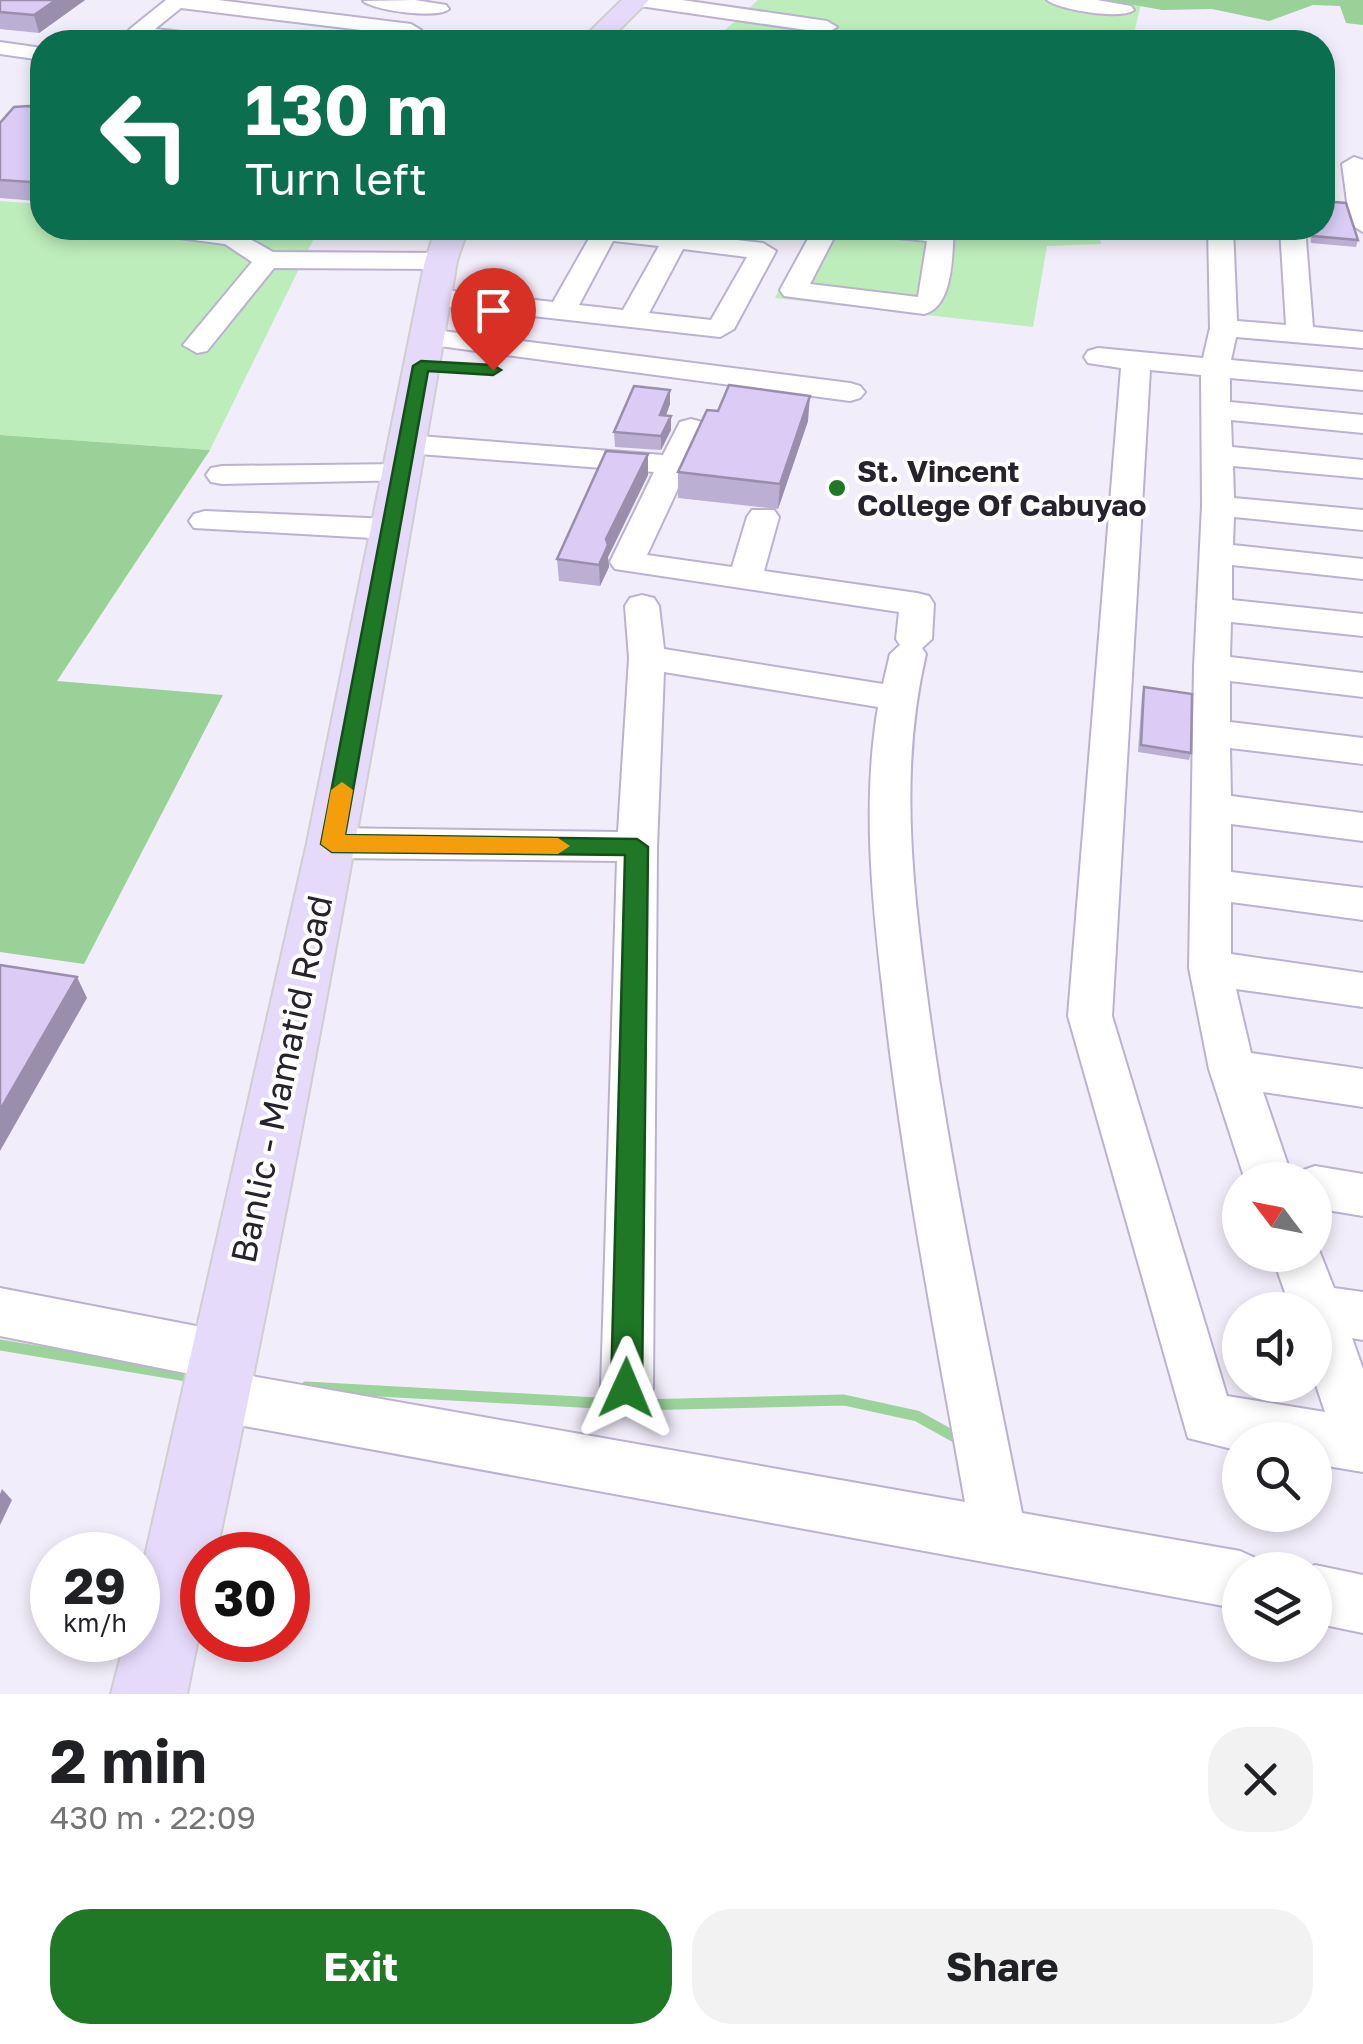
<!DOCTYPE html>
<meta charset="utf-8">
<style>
:root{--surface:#fff;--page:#f2f2f2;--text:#202124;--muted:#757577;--accent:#1f7826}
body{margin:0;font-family:"Golos Text",sans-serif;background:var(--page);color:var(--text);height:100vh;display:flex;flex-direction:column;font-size:38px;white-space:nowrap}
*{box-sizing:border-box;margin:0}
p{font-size:32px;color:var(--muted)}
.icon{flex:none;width:55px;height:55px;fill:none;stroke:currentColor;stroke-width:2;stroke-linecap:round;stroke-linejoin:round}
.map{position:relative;height:1694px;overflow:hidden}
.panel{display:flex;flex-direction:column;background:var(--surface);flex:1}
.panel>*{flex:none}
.guide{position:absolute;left:30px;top:30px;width:1305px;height:210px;border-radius:40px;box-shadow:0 5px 15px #0003;background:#0b6e4f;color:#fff;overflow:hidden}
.needle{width:65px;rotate:302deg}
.controls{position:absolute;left:1222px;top:1162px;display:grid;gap:20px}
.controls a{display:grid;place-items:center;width:110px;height:110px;border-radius:50%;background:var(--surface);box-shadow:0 5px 15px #0003;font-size:50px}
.speed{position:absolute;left:30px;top:1532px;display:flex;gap:20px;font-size:50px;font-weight:700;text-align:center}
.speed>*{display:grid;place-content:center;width:130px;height:130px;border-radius:50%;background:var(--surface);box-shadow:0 5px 15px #0003;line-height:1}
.speed small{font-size:25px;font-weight:400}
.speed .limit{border:15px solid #d22;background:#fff;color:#111}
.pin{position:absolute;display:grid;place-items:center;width:85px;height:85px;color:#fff;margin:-102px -42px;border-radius:50% 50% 50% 0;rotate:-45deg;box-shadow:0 0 10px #0007}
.pin .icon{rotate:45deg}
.me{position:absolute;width:110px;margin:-55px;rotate:1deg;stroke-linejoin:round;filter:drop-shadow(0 0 8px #0008)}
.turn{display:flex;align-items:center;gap:35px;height:210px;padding:0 50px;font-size:45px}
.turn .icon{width:130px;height:130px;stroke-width:2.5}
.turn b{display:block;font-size:70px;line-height:85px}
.round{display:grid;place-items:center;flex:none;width:105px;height:105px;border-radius:40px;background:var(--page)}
.headline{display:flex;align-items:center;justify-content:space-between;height:170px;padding:0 50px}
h1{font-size:60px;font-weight:700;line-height:75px}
.primary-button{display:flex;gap:20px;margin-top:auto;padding:20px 50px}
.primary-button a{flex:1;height:115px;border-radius:40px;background:var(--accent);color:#fff;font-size:40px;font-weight:700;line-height:115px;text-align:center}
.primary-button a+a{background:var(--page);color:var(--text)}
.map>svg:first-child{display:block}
.green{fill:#beedbc}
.forest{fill:#99d198}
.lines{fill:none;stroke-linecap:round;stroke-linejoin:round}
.stream{stroke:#9bd39a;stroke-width:11}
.minor-casing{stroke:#bcb2d0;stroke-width:4}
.major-casing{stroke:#cfcfd1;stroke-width:4}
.minor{fill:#fff;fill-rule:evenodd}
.major{fill:#e5dafa;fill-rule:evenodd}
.wall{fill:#bbafd3}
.shaded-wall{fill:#998fac}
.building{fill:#daccf5;stroke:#998fac;stroke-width:2.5}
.route{fill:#1f7826;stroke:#144e19;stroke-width:2.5}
.slow{fill:#f59e0b}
.poi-dot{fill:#1f7826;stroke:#fff;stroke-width:4}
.labels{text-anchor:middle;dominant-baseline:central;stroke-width:8;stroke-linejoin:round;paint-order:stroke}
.far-poi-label{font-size:30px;font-weight:bold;fill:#27232e;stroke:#fff;text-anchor:start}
.street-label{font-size:35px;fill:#27232e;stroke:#fff}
</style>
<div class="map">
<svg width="1363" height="1694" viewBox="0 0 1363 1694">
<rect width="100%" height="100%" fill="#f2edfa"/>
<g class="green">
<path d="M758,0H1142L1132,42H712Z"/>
<path d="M0,201L42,204V228H319L210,450L0,435Z"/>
<path d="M811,228H1098L1101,244L1047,246L1033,327L775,298Z"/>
</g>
<g class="forest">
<path d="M1107,0H1363V25L1346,23L1340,6L1313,5L1269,21L1212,9L1162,10Z"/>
<path d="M0,435L210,450L57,681L223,695L84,964L0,952Z"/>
</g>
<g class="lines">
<g class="stream">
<path d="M0,1345L187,1376"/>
<path d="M306,1387L615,1404"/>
<path d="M636,1405L844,1400L917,1416L962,1441"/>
</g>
<defs>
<g id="minor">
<path d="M166,0H218L411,24L421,30L411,36L181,8L155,29L217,36L227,42H166L130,37L127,33L130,29Z"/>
<path d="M415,0L446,5L449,9C438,19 375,11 363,1Z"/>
<path d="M630,0H682L827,21L837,27L827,33L640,6Z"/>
<path d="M1047,0H1097L1131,6L1134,10C1122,20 1059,10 1047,0Z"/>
<path d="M0,42L42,48V60L0,54Z"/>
<path d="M1354,157L1363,160V232L1350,224L1342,164Z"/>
<path d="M152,228L232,229L273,252L441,253L454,261L441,269L274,268L207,351L197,353L183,345L252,262L225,244L164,236L155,233Z"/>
<path d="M595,228H631L763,243L776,251L734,329L720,337L434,305L421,297L434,289L553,302ZM613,241L659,246L623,310L579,305ZM683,249L747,257L711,320L649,313Z"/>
<path d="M814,228H839L810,284L918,297L927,241L878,236L865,228H954C952,253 954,307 924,314L784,296L780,290Z"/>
<path d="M1208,228H1233L1237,321L1286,325L1280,228H1305L1313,327L1363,332V348L1236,337L1231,360L1363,372V390L1230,378V402L1363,415V433L1231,420L1232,447L1363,460V478L1233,466L1234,498L1363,510V530L1234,517L1233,545L1363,559V579L1232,565V600L1363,614V636L1231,622L1230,657L1363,673V697L1230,681V722L1363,738V764L1230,748L1231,796L1363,813V841L1231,824V872L1363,888V920L1231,902V954L1363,973V1007L1236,989L1251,1053L1363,1069V1107L1263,1092L1293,1180H1245L1209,1069L1189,968L1194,667L1202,506L1201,375L1150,370L1112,1016L1227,1396L1325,1412L1315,1382V1310H1291L1272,1255H1315V1240L1334,1288L1363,1292V1340L1352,1338L1363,1369V1472L1315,1464V1440H1240V1451L1188,1438L1068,1016L1121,368L1088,363L1084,357L1088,351L1098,348L1203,358L1210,328Z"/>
<path d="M427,329L850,383L860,386L865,392L860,398L850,401L417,343L413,337Z"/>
<path d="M691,419L702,422L706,428L647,555L732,567L747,517L752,510H774L779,517L764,571L917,593L929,596L934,604L932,639L922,648L926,654C898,773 913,890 929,1010C952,1179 989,1345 1022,1513L1240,1551L1260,1560L1265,1570H1240V1609L217,1421L198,1413L191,1395L200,1376L0,1336V1288L222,1331L240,1338L248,1356L240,1374L965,1502C935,1333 902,1165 883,994C872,899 862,802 878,707L664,672L657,847L653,1388L646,1406L627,1413L608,1406L601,1388L617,861L332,858L318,853L312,843L318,833L332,828L618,832L629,658L625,606L630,598L642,595L654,598L659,606L664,649L883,684L890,654L900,645L896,639L899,612L615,569L610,562L654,472L406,453L395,450L391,444L395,438L406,435L663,455L680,422Z"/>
<path d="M401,464L412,466L417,473L412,480L222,484L211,482L206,475L211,468L222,466Z"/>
<path d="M205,511L390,519L401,522L406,529L401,536L390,539L194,528L189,521L194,514Z"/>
<path d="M1315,1166L1363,1174V1216L1315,1208V1180H1294L1298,1172Z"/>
<path d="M1315,1565L1363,1575V1633L1315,1623V1570H1303Z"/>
</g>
<g id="major">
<path d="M622,0H649L607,42H579Z"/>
<path d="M436,228H468L457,261C383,693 307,1126 216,1555H202V1619L187,1694H111L125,1640H138V1587L307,843L425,261Z"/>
</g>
</defs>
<use href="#minor" class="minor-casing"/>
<use href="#major" class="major-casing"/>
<use href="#minor" class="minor"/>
<use href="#major" class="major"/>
</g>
<g class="wall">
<path d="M0,0H85L39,33L0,29Z"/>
<path d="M14,107L37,201L0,198V123Z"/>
<path d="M1310,228H1322L1358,240L1356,247L1311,243Z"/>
<path d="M670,390V404L666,415L671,416V430L661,450L615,447L614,432Z"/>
<path d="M808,421L778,509L678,498V472Z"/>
<path d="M648,454V475L608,557L609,567L600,586L559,581L557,559Z"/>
<path d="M1144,687L1191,753L1189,760L1138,752L1142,694Z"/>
</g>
<g class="shaded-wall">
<path d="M56,0H85L39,33L34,15Z"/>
<path d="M42,171V195L37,201L31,182Z"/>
<path d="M670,390V404L661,429L660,415Z"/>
<path d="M810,396L808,421L778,509L780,484Z"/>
<path d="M671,416V430L661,450V436Z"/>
<path d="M648,454V475L608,557L609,567L600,586L599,565L606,539Z"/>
<path d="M77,977L87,998L0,1151V1110Z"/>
<path d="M2,1489L12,1500L0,1525V1494Z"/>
</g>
<g class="building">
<path d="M0,0H56L34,15L0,12Z"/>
<path d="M29,106L42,110V171L31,182L0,180V123L14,107Z"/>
<path d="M1322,201L1346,203L1358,240L1313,236L1312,228H1322Z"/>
<path d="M729,385L810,396L780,484L678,472L707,410L718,411Z"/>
<path d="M634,386L670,390L660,415L671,416L661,436L614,432Z"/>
<path d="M606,451L648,454L606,539L608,545L599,565L557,559Z"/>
<path d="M1144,687L1192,694L1191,753L1141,745Z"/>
<path d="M0,965L77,977L0,1110Z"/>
</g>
<path class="route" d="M421,361L493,365L501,370L493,375L428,371L345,835L637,839L648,847L642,1388L637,1398L626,1402L616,1398L611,1388L625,855L332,852L321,844L413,366Z"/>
<path class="slow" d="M342,782L353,790L345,835L558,838L570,846L558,854L332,852L321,844L331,790Z"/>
<circle class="poi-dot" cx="837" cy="488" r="10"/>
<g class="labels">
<g class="far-poi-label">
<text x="857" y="471">St. Vincent<tspan x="857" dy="34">College Of Cabuyao</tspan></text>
</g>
<g class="street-label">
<text transform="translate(281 1079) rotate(-78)">Banlic - Mamatid Road</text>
</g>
</g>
</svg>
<div class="controls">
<a><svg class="needle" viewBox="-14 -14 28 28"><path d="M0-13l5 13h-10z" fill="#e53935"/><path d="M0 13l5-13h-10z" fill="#757577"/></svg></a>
<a><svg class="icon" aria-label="sound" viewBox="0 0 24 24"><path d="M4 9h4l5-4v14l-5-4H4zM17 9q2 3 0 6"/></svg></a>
<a><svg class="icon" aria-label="search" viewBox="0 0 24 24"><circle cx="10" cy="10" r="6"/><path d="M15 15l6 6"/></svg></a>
<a><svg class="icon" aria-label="layers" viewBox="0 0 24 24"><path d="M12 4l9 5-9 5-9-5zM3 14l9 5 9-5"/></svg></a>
</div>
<div class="speed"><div>29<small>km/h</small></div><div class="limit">30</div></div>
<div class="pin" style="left:493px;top:370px;background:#d93025"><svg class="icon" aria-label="arrive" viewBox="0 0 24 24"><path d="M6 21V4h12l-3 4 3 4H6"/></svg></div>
<svg class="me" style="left:626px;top:1388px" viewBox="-20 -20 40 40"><path d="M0-17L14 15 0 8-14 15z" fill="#1f7826" stroke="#fff" stroke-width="4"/></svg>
<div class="guide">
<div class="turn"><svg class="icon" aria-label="left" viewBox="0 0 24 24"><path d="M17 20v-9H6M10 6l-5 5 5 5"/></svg><div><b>130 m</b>Turn left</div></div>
</div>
</div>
<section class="panel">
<div class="headline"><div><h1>2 min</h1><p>430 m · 22:09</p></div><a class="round"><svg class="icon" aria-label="close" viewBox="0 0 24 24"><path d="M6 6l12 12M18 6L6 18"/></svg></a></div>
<div class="primary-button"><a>Exit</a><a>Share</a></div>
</section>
